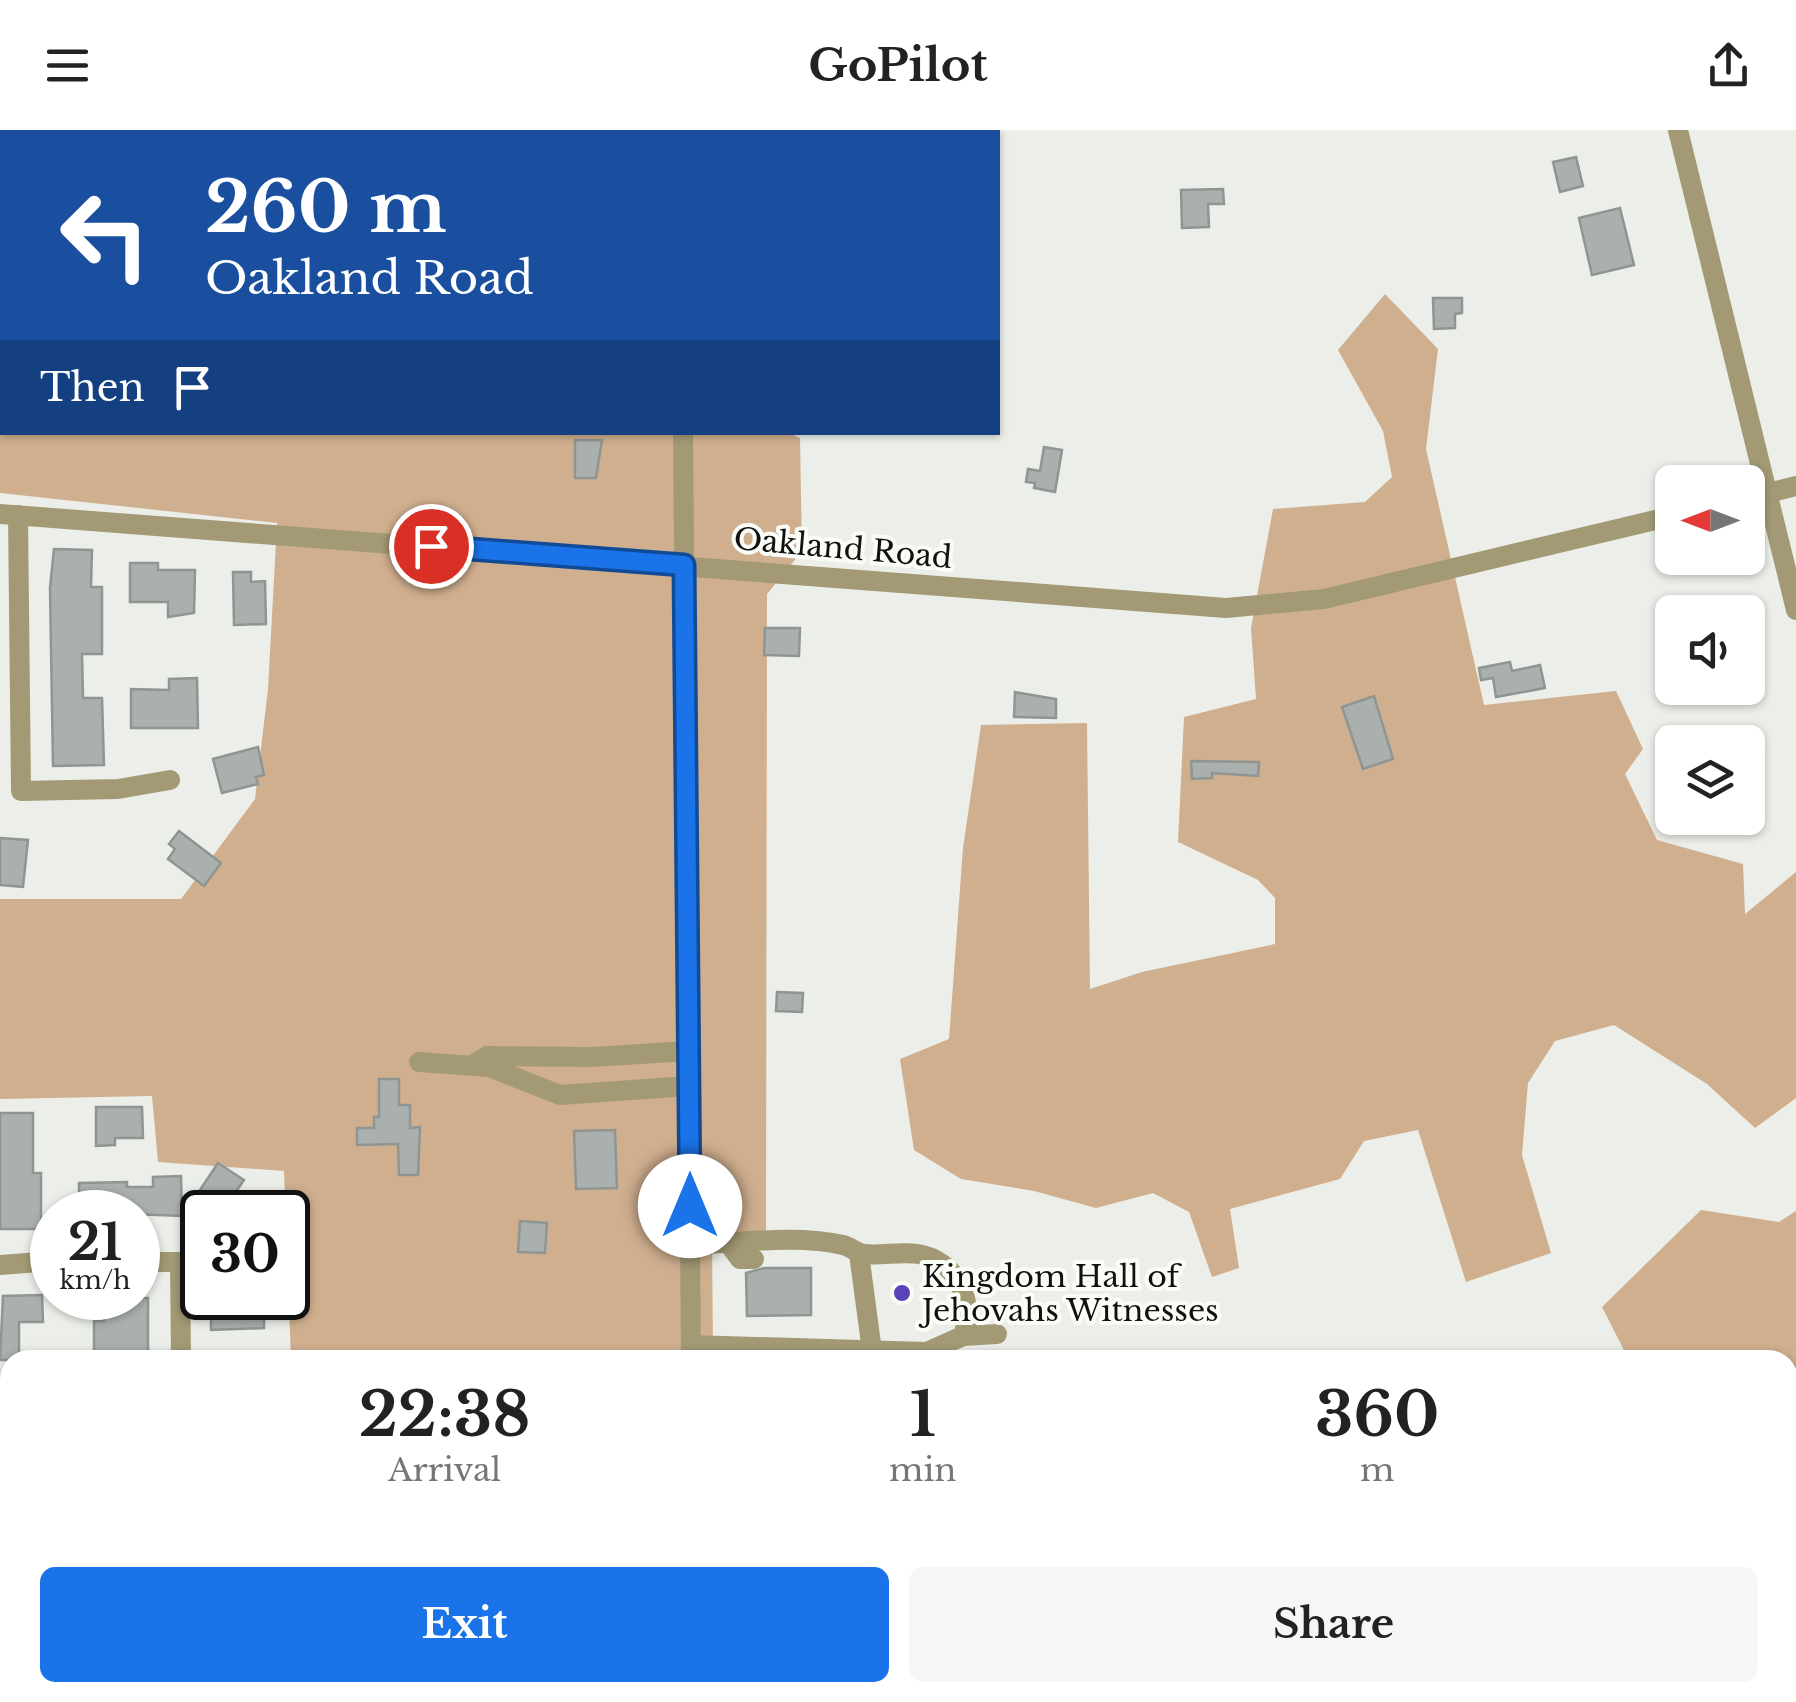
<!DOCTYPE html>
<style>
:root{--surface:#fff;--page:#f6f6f6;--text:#222;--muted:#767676;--accent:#1a73e8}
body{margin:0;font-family:"Libre Baskerville",serif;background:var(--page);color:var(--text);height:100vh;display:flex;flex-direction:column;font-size:38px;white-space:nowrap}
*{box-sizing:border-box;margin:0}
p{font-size:32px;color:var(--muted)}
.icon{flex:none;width:55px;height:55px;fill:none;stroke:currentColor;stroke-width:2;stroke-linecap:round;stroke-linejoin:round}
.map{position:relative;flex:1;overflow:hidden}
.side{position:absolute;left:0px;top:1220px;width:1798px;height:352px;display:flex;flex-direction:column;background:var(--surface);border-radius:30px 30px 0 0;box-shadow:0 2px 8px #0004}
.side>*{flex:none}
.top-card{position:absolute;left:0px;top:0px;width:1000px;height:305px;box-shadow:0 2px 8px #0004;background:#1a4fa0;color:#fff;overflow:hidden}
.needle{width:65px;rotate:270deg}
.tools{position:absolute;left:1655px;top:335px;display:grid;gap:20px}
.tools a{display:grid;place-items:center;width:110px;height:110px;border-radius:15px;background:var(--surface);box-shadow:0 2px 8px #0004;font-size:50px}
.speed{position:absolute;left:30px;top:1060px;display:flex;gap:20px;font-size:50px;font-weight:700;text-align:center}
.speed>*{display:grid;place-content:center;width:130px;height:130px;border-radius:50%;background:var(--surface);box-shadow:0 2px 8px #0004;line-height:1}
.speed small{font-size:25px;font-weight:400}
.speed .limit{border:5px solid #111;border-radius:15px;background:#fff;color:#111}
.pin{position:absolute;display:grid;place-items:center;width:85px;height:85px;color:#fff;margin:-42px;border:5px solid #fff;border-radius:50%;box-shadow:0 2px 10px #0007}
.me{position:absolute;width:110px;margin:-55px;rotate:0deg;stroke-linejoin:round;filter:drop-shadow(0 0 8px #0008)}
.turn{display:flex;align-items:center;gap:35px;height:210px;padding:0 40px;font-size:45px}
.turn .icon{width:130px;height:130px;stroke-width:2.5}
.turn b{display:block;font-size:70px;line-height:85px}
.then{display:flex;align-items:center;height:95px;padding:0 40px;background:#0003;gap:20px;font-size:38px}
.eta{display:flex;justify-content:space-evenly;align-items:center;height:170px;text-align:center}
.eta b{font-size:60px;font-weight:700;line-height:70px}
.button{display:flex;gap:20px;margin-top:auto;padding:20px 40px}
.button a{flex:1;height:115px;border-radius:15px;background:var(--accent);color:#fff;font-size:40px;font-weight:700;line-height:115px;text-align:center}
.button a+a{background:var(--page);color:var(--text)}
header{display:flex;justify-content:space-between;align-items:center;height:130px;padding:0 40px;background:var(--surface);font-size:45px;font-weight:700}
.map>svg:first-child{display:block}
.green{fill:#f8d6b5}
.forest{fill:#d0af8f;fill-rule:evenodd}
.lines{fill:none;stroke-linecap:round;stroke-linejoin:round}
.river{stroke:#99d2ce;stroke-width:30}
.building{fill:#aab0ad;stroke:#8f9592;stroke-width:2.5}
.minor{stroke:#a39a75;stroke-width:20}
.route-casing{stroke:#114b97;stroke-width:25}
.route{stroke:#1a73e8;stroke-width:18}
.poi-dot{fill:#5942ba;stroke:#f9fcf7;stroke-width:4}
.labels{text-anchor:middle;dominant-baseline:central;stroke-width:8;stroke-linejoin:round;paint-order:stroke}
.street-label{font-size:30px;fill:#111110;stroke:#f9fcf7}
.poi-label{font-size:30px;fill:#111110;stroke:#f9fcf7;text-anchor:start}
</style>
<header><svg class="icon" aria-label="menu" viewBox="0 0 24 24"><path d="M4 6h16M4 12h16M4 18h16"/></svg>GoPilot<svg class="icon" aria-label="share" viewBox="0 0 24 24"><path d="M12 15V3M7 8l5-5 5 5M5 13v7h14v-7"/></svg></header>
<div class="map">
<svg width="1796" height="1572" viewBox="0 0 1796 1572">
<rect width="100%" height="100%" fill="#ecefe9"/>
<path class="green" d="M703,1563H881V1568H861V1572H704Z"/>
<g class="forest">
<path d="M1385,164L1438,219L1426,319L1484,575L1616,561L1643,619L1625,644L1657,710L1743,734L1745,784L1796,742V968L1755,998L1707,954L1614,895L1555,911L1528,953L1522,1025L1551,1123L1466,1152L1418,1000L1364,1011L1340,1049L1230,1079L1239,1138L1212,1147L1189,1082L1153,1063L1096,1078L1034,1061L961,1049L914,1020L900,929L949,909L963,718L981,595L1087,593L1090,859L1142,842L1275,814V768L1258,750L1178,712L1184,587L1256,569L1251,498L1273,379L1365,372L1392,347L1383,301L1338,220ZM1373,566L1393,628L1364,639L1343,577Z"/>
<path d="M0,180L2,302H787L800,308L802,421L767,464L766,1104L712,1105L713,1225L827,1224L826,1230H291L284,1041L158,1032L152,966L0,969V769H181L255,669L268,559L277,393L0,363ZM398,949L399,975L410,998H420V1014L357,1015V998H374L379,987V950ZM615,1000L617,1058L576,1059L574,1002Z"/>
<path d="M1701,1080L1779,1092L1796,1081V1355L1788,1360V1230H1629L1602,1177Z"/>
<path d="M0,1545H10V1562H678V1572H0Z"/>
</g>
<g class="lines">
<g class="river">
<path d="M842,1562L846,1572"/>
<path d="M557,1572L563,1562"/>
</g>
</g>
<g class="building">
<path d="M1576,27L1583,56L1560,62L1553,32Z"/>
<path d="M1223,59L1224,74H1208L1209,97L1182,98L1181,60Z"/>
<path d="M1620,78L1634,135L1592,145L1579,88Z"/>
<path d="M1433,168H1462V183L1455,184V198L1434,199Z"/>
<path d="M575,310H602L596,348H575Z"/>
<path d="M1044,317L1062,320L1055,362L1034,358L1035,353L1026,352L1028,339L1040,341Z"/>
<path d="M54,419L92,420L91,457H102V524H82L83,568H102L104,635L53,636L50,458Z"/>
<path d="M130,433H158V440H195L194,483L168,487V472H130Z"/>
<path d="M233,442H251V452L265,451L266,494L234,495Z"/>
<path d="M765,498H800L799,526L764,525Z"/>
<path d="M1510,532L1512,541L1540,535L1545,558L1496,567L1493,548L1481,550L1479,538Z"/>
<path d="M197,548L198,598H131V559L169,560V549Z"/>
<path d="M1015,562L1056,569V588L1014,587Z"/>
<path d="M1374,566L1393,629L1363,639L1342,577Z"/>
<path d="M258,617L264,645L256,647L258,654L222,663L213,629Z"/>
<path d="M1191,631L1259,632L1258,646L1212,643V648L1192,649Z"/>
<path d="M179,701L221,733L204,756L168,729L175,719L169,714Z"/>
<path d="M0,708L28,710L23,757L0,755Z"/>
<path d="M777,862L803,863L802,882L776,881Z"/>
<path d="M379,949H399V975H410V998L420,997L418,1045H399L398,1014L357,1015V998H374V987H379Z"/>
<path d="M96,977H142L143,1008H115V1015L96,1016Z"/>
<path d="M0,983H33V1043H41V1099H0Z"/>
<path d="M615,1000L617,1058L576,1059L574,1001Z"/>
<path d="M218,1033L244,1050L222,1082H214L194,1069Z"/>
<path d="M181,1046L182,1086L79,1082V1053L127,1052V1057H153V1047Z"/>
<path d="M520,1091L547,1093L545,1123L518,1122Z"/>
<path d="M764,1138H811V1185L747,1186L746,1143Z"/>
<path d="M42,1165L43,1192H19V1230H0L3,1166Z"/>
<path d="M104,1168H148V1230H94V1191H104Z"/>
<path d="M264,1168V1198L211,1200V1183H221V1170Z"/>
</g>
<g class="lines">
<g class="minor">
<path d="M681,0V2"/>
<path d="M1678,0L1796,480"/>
<path d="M683,302L691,1230"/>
<path d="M1748,368L1796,356"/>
<path d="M0,384L1226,478L1324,469L1672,386"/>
<path d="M18,385L21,661L118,659L170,650"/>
<path d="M419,932L489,937L560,965L689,956"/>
<path d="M477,932L487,926L592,927L689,921"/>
<path d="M729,1114L740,1129H754"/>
<path d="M690,1115C736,1113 798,1104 843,1115C851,1117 856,1123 864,1124C882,1126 900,1121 918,1124C956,1130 976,1171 963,1206L927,1222L691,1215"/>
<path d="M859,1124L872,1221"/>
<path d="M138,1132H180L181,1230"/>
<path d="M0,1135L52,1131"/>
<path d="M963,1206L997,1204"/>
<path d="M1788,1378L1796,1374"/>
<path d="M694,1562V1572"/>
<path d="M1060,1562V1572"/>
<path d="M1231,1562L1237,1572"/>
<path d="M1415,1572L1433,1562"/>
</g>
</g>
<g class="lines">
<defs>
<path id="route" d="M431,416L684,435L690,1076"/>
</defs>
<use href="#route" class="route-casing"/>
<use href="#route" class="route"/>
</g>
<circle class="poi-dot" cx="902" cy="1163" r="10"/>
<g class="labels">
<g class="street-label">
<text transform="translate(843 418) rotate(5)">Oakland Road</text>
</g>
<g class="poi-label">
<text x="922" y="1146">Kingdom Hall of<tspan x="922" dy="34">Jehovahs Witnesses</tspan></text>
</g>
</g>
</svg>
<div class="tools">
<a><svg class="needle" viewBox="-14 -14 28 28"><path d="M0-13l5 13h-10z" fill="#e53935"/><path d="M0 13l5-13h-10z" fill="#767676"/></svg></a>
<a><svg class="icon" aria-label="sound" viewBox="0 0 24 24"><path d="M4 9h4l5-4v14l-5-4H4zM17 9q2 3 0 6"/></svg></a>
<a><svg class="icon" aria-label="layers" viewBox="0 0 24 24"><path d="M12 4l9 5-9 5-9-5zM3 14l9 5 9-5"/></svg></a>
</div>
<div class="speed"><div>21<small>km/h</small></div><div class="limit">30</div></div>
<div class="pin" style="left:431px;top:416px;background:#d93025"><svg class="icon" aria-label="arrive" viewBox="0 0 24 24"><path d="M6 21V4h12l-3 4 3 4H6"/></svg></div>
<svg class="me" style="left:690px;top:1076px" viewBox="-20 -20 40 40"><circle r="19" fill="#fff"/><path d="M0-13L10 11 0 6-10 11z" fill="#1a73e8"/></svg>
<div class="top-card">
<div class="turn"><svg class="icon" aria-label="left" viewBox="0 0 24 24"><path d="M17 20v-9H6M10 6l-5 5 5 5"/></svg><div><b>260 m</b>Oakland Road</div></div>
<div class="then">Then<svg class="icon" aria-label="arrive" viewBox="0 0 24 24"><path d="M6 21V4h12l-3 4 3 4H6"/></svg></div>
</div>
<section class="side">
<div class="eta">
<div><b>22:38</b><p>Arrival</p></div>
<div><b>1</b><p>min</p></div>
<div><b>360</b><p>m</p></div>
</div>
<div class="button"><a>Exit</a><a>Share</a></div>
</section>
</div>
